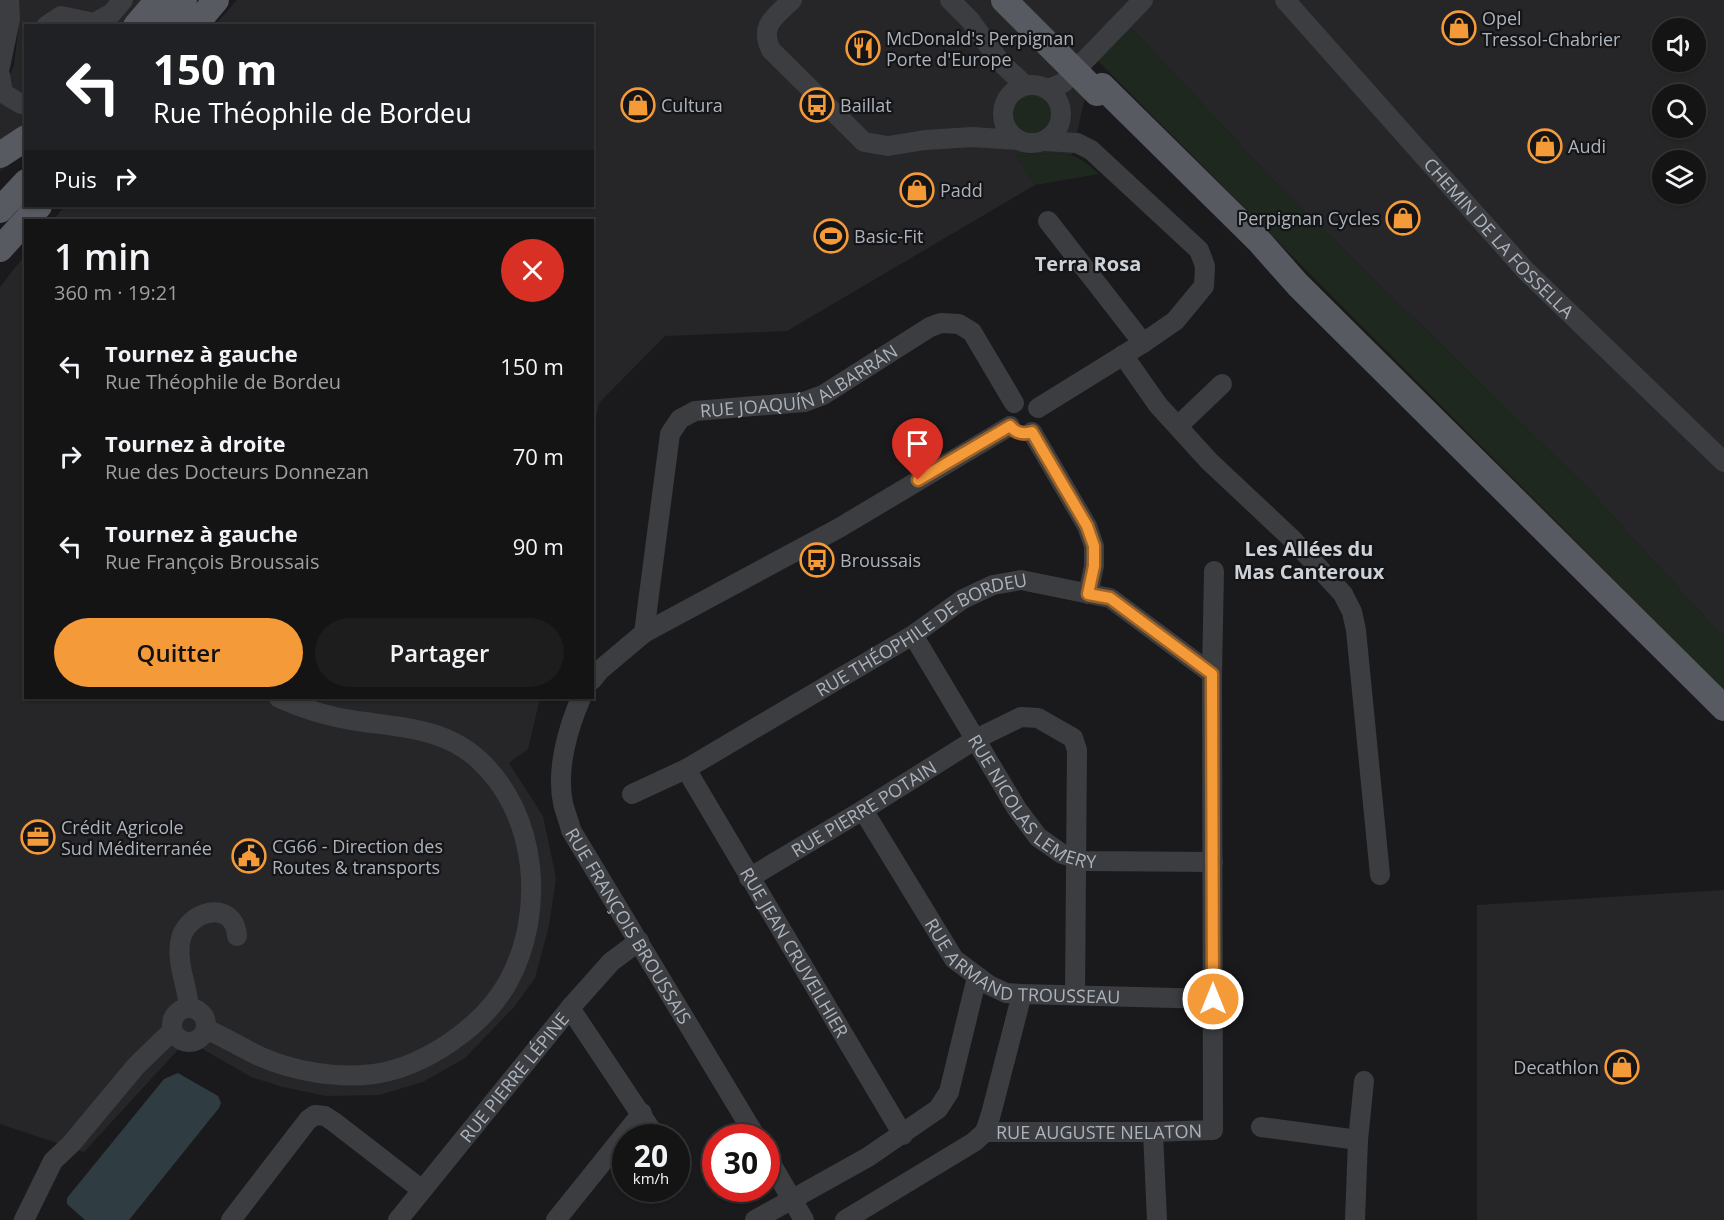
<!DOCTYPE html>
<html lang="fr">
<meta charset="utf-8">
<style>
:root{--surface:#141415;--page:#1d1d1e;--text:#f1f3f6;--muted:#9d9ea0;--line:#333334;--accent:#f59a39}
body{margin:0;font-family:"Open Sans",sans-serif;background:var(--page);color:var(--text);height:100vh;display:flex;flex-direction:column;font-size:22px;white-space:nowrap}
*{box-sizing:border-box;margin:0}
p{font-size:20px;color:var(--muted)}
.icon{flex:none;width:33px;height:33px;fill:none;stroke:currentColor;stroke-width:2;stroke-linecap:round;stroke-linejoin:round}
.map{position:relative;flex:1;overflow:hidden}
.drawer{position:absolute;left:24px;top:219px;width:570px;height:480px;display:flex;flex-direction:column;background:var(--surface);border-radius:0px;box-shadow:0 2px 4px #0004,0 0 0 2px var(--line)}
.drawer>*{flex:none}
.hud{position:absolute;left:24px;top:24px;width:570px;height:183px;border-radius:0px;box-shadow:0 2px 4px #0004,0 0 0 2px var(--line);background:#202124;color:#fff;overflow:hidden}
.fabs{position:absolute;left:1652px;top:18px;display:grid;gap:12px}
.fabs a{display:grid;place-items:center;width:54px;height:54px;border-radius:50%;background:var(--surface);box-shadow:0 2px 4px #0004,0 0 0 2px var(--line);font-size:30px}
.speed{position:absolute;left:612px;top:1124px;display:flex;gap:12px;font-size:30px;font-weight:700;text-align:center}
.speed>*{display:grid;place-content:center;width:78px;height:78px;border-radius:50%;background:var(--surface);box-shadow:0 2px 4px #0004,0 0 0 2px var(--line);line-height:1}
.speed small{font-size:15px;font-weight:400}
.speed .limit{border:9px solid #d22;background:#fff;color:#111}
.pin{position:absolute;display:grid;place-items:center;width:51px;height:51px;color:#fff;margin:-62px -26px;border-radius:50% 50% 50% 0;rotate:-45deg;box-shadow:0 0 6px #0007}
.pin .icon{rotate:45deg}
.me{position:absolute;width:66px;margin:-33px;rotate:0deg;stroke-linejoin:round;filter:drop-shadow(0 0 4px #0008)}
.turn{display:flex;align-items:center;gap:21px;height:126px;padding:0 30px;font-size:27px}
.turn .icon{width:78px;height:78px;stroke-width:2.5}
.turn b{display:block;font-size:42px;line-height:51px}
.then{display:flex;align-items:center;height:57px;padding:0 30px;background:#0003;gap:12px;font-size:22px}
.round{display:grid;place-items:center;flex:none;width:63px;height:63px;border-radius:32px;background:var(--page)}
.summary{display:flex;align-items:center;justify-content:space-between;height:102px;padding:0 30px}
h1{font-size:36px;font-weight:600;line-height:45px}
.button{display:flex;gap:12px;margin-top:auto;padding:12px 30px}
.button a{flex:1;height:69px;border-radius:36px;background:var(--accent);color:#111;font-size:24px;font-weight:600;line-height:69px;text-align:center}
.button a+a{background:var(--page);color:var(--text)}
ul{padding:0;list-style:none}
li{display:flex;align-items:center;gap:18px;height:90px;padding:0 30px}
li div{flex:1}
li b{display:block;font-size:22px}
li em{font-style:normal}
.map>svg:first-child{display:block}
.built{fill:#262629;fill-rule:evenodd}
.green{fill:#1f281f}
.water{fill:#2f3c41}
.lines{fill:none;stroke-linecap:round;stroke-linejoin:round}
.minor{stroke:#3b3d41;stroke-width:20}
.major{stroke:#575a60;stroke-width:26}
.major-bridge{stroke:#575a60;stroke-width:26}
.route-casing{stroke:#9f6425;stroke-width:15}
.route{stroke:#f59a39;stroke-width:10}
.labels{text-anchor:middle;dominant-baseline:central;stroke-width:4.5;stroke-linejoin:round;paint-order:stroke}
.poi-label{font-size:18px;fill:#acb3bc;stroke:#151517;text-anchor:start}
.street-label{font-size:18px;fill:#acb3bc;stroke:#151517}
.neighbourhood-label{font-size:20px;font-weight:bold;fill:#cdd2d8;stroke:#151517}
</style>
<div class="map">
<svg width="1724" height="1220" viewBox="0 0 1724 1220">
<rect width="100%" height="100%" fill="#1a1a1c"/>
<g class="built">
<path d="M15,0H146L124,25L26,26L25,141L0,172V94L14,66L19,23Z"/>
<path d="M237,0H1724V638L1588,489L1275,182L1132,29L1094,58L1072,155L1059,153L1015,154L1035,185L787,331L665,336L599,403L593,434L592,220H53L65,206H592V26L215,25ZM1662,28H1695V62H1662ZM1662,94H1695V128H1662ZM1662,160H1695V194H1662Z"/>
<path d="M25,255L26,698H540L528,749L509,763L543,816L556,878L549,926L535,978L515,1006L465,1058L423,1082L379,1095L326,1096L283,1087L251,1077L187,1040L84,1152L0,1124V287Z"/>
<path d="M1724,890V1220H1477V905Z"/>
</g>
<g class="green">
<path d="M1132,29L1275,182L1588,489L1724,638V690L1094,57Z"/>
<circle cx="1031" cy="114" r="21"/>
<path d="M1059,153C1077,155 1086,162 1099,174L1035,185L1014,154Z"/>
</g>
<path class="water" d="M178,1073L218,1096L221,1103L219,1108L129,1220H85L67,1204V1198L164,1079Z"/>
<g class="lines">
<g class="minor">
<path d="M792,0C775,17 759,25 771,50L864,142L888,146L925,140L972,137L1019,140"/>
<path d="M950,0L970,20L1001,63L1025,85"/>
<path id="s1" d="M1285,0L1526,271L1724,462"/>
<path d="M46,26L61,16L94,23L112,13L123,0"/>
<path d="M0,67L10,19L9,0"/>
<path d="M0,75L3,93L21,104H26"/>
<circle cx="1032" cy="114" r="29"/>
<path d="M1048,89L1063,83L1143,0"/>
<path d="M1048,221L1143,343"/>
<path d="M1123,355L1158,405L1209,461L1292,539L1343,594L1352,612L1356,630L1380,875"/>
<path d="M1038,408L1143,343L1175,321L1204,286L1205,266L1199,250L1091,150L1077,143L1045,141"/>
<path d="M1178,426L1222,384"/>
<path d="M1032,432L1087,526L1094,546V566L1088,594"/>
<path id="s2" d="M644,633L670,434L680,419L695,411L804,402L823,395L930,327L941,323L959,324L972,332L1014,403"/>
<path id="s3" d="M913,635L1017,809L1038,837L1062,854L1085,861L1213,862"/>
<path d="M592,680L600,670L644,633L839,528L1010,426"/>
<path id="s4" d="M581,698C568,728 556,769 563,803C565,812 569,821 571,830L756,1137"/>
<path id="s5" d="M686,769L903,1135"/>
<path id="s6" d="M632,794L686,769L913,635L963,599L993,585L1021,580L1110,598L1212,674"/>
<path id="s7" d="M863,810L954,959L989,985L1006,993L1022,994L1213,999"/>
<path id="s8" d="M749,878L863,810L976,739L1021,717L1038,718L1073,738L1077,750L1075,995"/>
<path d="M189,1007C187,985 177,965 180,943C184,911 234,897 237,936"/>
<circle cx="189" cy="1025" r="17"/>
<path d="M570,1008L656,1137"/>
<path d="M206,1029C224,1037 241,1047 259,1056C292,1071 337,1079 374,1074C424,1067 483,1027 508,982C546,913 538,814 479,760C445,728 400,727 357,721C330,717 303,709 279,698"/>
<path d="M1261,1127L1358,1140"/>
<path id="s9" d="M985,1132H1153L1213,1130L1212,674L1214,571"/>
<path d="M1153,1132L1157,1220"/>
<path d="M766,1155L804,1220"/>
<path d="M24,1220L53,1161L71,1144L136,1066L172,1031"/>
<path d="M231,1220L308,1120L315,1115L325,1116L334,1122L422,1190"/>
<path id="s10" d="M398,1220L570,1008L611,962L639,941"/>
<path d="M556,1220L642,1113"/>
<path d="M755,1220L868,1157L938,1109L949,1092L977,977"/>
<path d="M845,1220L974,1142L985,1132L991,1114L1022,994"/>
<path d="M1355,1220L1358,1140L1364,1081"/>
</g>
<g class="major">
<path d="M1004,0L1057,53"/>
<path d="M136,26L158,0"/>
<path d="M162,26L184,0"/>
<path d="M194,26L216,0"/>
<path d="M1102,86L1259,241L1298,285L1724,708"/>
<path d="M0,155L26,138"/>
<path d="M0,210L26,182"/>
<path d="M0,249L39,206"/>
</g>
<path class="major-bridge" d="M1057,53L1097,93"/>
</g>
<g class="lines">
<defs>
<path id="route" d="M918,480L1010,426C1016,433 1023,435 1032,432L1087,526L1094,546V566L1088,594L1110,598L1212,674L1213,999"/>
</defs>
<use href="#route" class="route-casing"/>
<use href="#route" class="route"/>
</g>
<defs>
<symbol id="shop-ring" viewBox="-11 -11 22 22"><circle r="9.5" fill="#151517" stroke="#f59a39" stroke-width="1.5"/><path d="M-5-2.5h2.3a2.7 3.5 0 0 1 5.4 0H5L5.5 6h-11ZM-1.5-2.5h3a1.5 2.3 0 0 0-3 0Z" fill="#f59a39"/></symbol>
<symbol id="restaurant-ring" viewBox="-11 -11 22 22"><circle r="9.5" fill="#151517" stroke="#f59a39" stroke-width="1.5"/><path d="M-5-6h1v4h1v-4h1v4h1v-4h1v5L-1.5 .5V6h-2V.5L-5-1ZM5-6V6H3V1.5H1.5Q1.5-4 5-6Z" fill="#f59a39"/></symbol>
<symbol id="bus-ring" viewBox="-11 -11 22 22"><circle r="9.5" fill="#151517" stroke="#f59a39" stroke-width="1.5"/><path d="M-5-6H5V4H4V6H2V4H-2V6H-4V4H-5ZM-3.5-4V0h7V-4ZM-3.5 1.2v1.5H-2V1.2ZM2 1.2v1.5H3.5V1.2Z" fill="#f59a39"/></symbol>
<symbol id="stadium-ring" viewBox="-11 -11 22 22"><circle r="9.5" fill="#151517" stroke="#f59a39" stroke-width="1.5"/><path d="M0-5a6.5 5 0 1 0 0 10a6.5 5 0 1 0 0-10ZM-3.5-1.8h7v3.6h-7Z" fill="#f59a39"/></symbol>
<symbol id="office-ring" viewBox="-11 -11 22 22"><circle r="9.5" fill="#151517" stroke="#f59a39" stroke-width="1.5"/><path d="M-6-3h4V-5.5h4V-3h4V5H-6ZM-1-4.5V-3h2v-1.5ZM-6 0V1H6V0Z" fill="#f59a39"/></symbol>
<symbol id="civic-ring" viewBox="-11 -11 22 22"><circle r="9.5" fill="#151517" stroke="#f59a39" stroke-width="1.5"/><path d="M-.6-6.5H3V-4.5H.6V-3L4-1V1h2V6H-6V1h2V-1L-.6-3ZM-1.2 2.5V6h2.4V2.5Z" fill="#f59a39"/></symbol>
</defs>
<g fill-rule="evenodd">
<use href="#shop-ring" x="1440" y="9" width="38" height="38"/>
<use href="#restaurant-ring" x="844" y="29" width="38" height="38"/>
<use href="#shop-ring" x="619" y="86" width="38" height="38"/>
<use href="#bus-ring" x="798" y="86" width="38" height="38"/>
<use href="#shop-ring" x="1526" y="127" width="38" height="38"/>
<use href="#shop-ring" x="898" y="171" width="38" height="38"/>
<use href="#shop-ring" x="1384" y="199" width="38" height="38"/>
<use href="#stadium-ring" x="812" y="217" width="38" height="38"/>
<use href="#bus-ring" x="798" y="541" width="38" height="38"/>
<use href="#office-ring" x="19" y="818" width="38" height="38"/>
<use href="#civic-ring" x="230" y="837" width="38" height="38"/>
<use href="#shop-ring" x="1603" y="1048" width="38" height="38"/>
</g>
<g class="labels">
<g class="poi-label">
<text x="1482" y="18">Opel<tspan x="1482" dy="21">Tressol-Chabrier</tspan></text>
<text x="886" y="38">McDonald's Perpignan<tspan x="886" dy="21">Porte d'Europe</tspan></text>
<text x="661" y="105">Cultura</text>
<text x="840" y="105">Baillat</text>
<text x="1568" y="146">Audi</text>
<text x="940" y="190">Padd</text>
<text x="1380" y="218" text-anchor="end">Perpignan Cycles</text>
<text x="854" y="236">Basic-Fit</text>
<text x="840" y="560">Broussais</text>
<text x="61" y="827">Crédit Agricole<tspan x="61" dy="21">Sud Méditerranée</tspan></text>
<text x="272" y="846">CG66 - Direction des<tspan x="272" dy="21">Routes &amp; transports</tspan></text>
<text x="1599" y="1067" text-anchor="end">Decathlon</text>
</g>
<g class="street-label">
<text stroke="none"><textPath href="#s1" startOffset="320">CHEMIN DE LA FOSSELLA</textPath></text>
<text stroke="none"><textPath href="#s2" startOffset="346">RUE JOAQUÍN ALBARRÁN</textPath></text>
<text stroke="none"><textPath href="#s6" startOffset="332">RUE THÉOPHILE DE BORDEU</textPath></text>
<text stroke="none"><textPath href="#s3" startOffset="210">RUE NICOLAS LEMERY</textPath></text>
<text stroke="none"><textPath href="#s8" startOffset="134">RUE PIERRE POTAIN</textPath></text>
<text stroke="none"><textPath href="#s4" startOffset="248">RUE FRANÇOIS BROUSSAIS</textPath></text>
<text stroke="none"><textPath href="#s5" startOffset="213">RUE JEAN CRUVEILHIER</textPath></text>
<text stroke="none"><textPath href="#s7" startOffset="240">RUE ARMAND TROUSSEAU</textPath></text>
<text stroke="none"><textPath href="#s10" startOffset="184">RUE PIERRE LÉPINE</textPath></text>
<text stroke="none"><textPath href="#s9" startOffset="114">RUE AUGUSTE NELATON</textPath></text>
</g>
<g class="neighbourhood-label">
<text x="1088" y="263">Terra Rosa</text>
<text x="1309" y="548">Les Allées du<tspan x="1309" dy="23">Mas Canteroux</tspan></text>
</g>
</g>
</svg>
<div class="fabs">
<a><svg class="icon" aria-label="sound" viewBox="0 0 24 24"><path d="M4 9h4l5-4v14l-5-4H4zM17 9q2 3 0 6"/></svg></a>
<a><svg class="icon" aria-label="search" viewBox="0 0 24 24"><circle cx="10" cy="10" r="6"/><path d="M15 15l6 6"/></svg></a>
<a><svg class="icon" aria-label="layers" viewBox="0 0 24 24"><path d="M12 4l9 5-9 5-9-5zM3 14l9 5 9-5"/></svg></a>
</div>
<div class="speed"><div>20<small>km/h</small></div><div class="limit">30</div></div>
<div class="pin" style="left:918px;top:480px;background:#d93025"><svg class="icon" aria-label="arrive" viewBox="0 0 24 24"><path d="M6 21V4h12l-3 4 3 4H6"/></svg></div>
<svg class="me" style="left:1213px;top:999px" viewBox="-20 -20 40 40"><circle r="17" fill="#f59a39" stroke="#fff" stroke-width="3"/><path d="M0-11L8 9 0 5-8 9z" fill="#fff"/></svg>
<div class="hud">
<div class="turn"><svg class="icon" aria-label="left" viewBox="0 0 24 24"><path d="M17 20v-9H6M10 6l-5 5 5 5"/></svg><div><b>150 m</b>Rue Théophile de Bordeu</div></div>
<div class="then">Puis<svg class="icon" aria-label="right" viewBox="0 0 24 24"><path d="M7 20v-9h11M14 6l5 5-5 5"/></svg></div>
</div>
<section class="drawer">
<div class="summary"><div><h1>1 min</h1><p>360 m · 19:21</p></div><a class="round" style="background:#d93025;color:#fff"><svg class="icon" aria-label="close" viewBox="0 0 24 24"><path d="M6 6l12 12M18 6L6 18"/></svg></a></div>
<ul>
<li><svg class="icon" aria-label="left" viewBox="0 0 24 24"><path d="M17 20v-9H6M10 6l-5 5 5 5"/></svg><div><b>Tournez à gauche</b><p>Rue Théophile de Bordeu</p></div><em>150 m</em></li>
<li><svg class="icon" aria-label="right" viewBox="0 0 24 24"><path d="M7 20v-9h11M14 6l5 5-5 5"/></svg><div><b>Tournez à droite</b><p>Rue des Docteurs Donnezan</p></div><em>70 m</em></li>
<li><svg class="icon" aria-label="left" viewBox="0 0 24 24"><path d="M17 20v-9H6M10 6l-5 5 5 5"/></svg><div><b>Tournez à gauche</b><p>Rue François Broussais</p></div><em>90 m</em></li>
</ul>
<div class="button"><a>Quitter</a><a>Partager</a></div>
</section>
</div>
